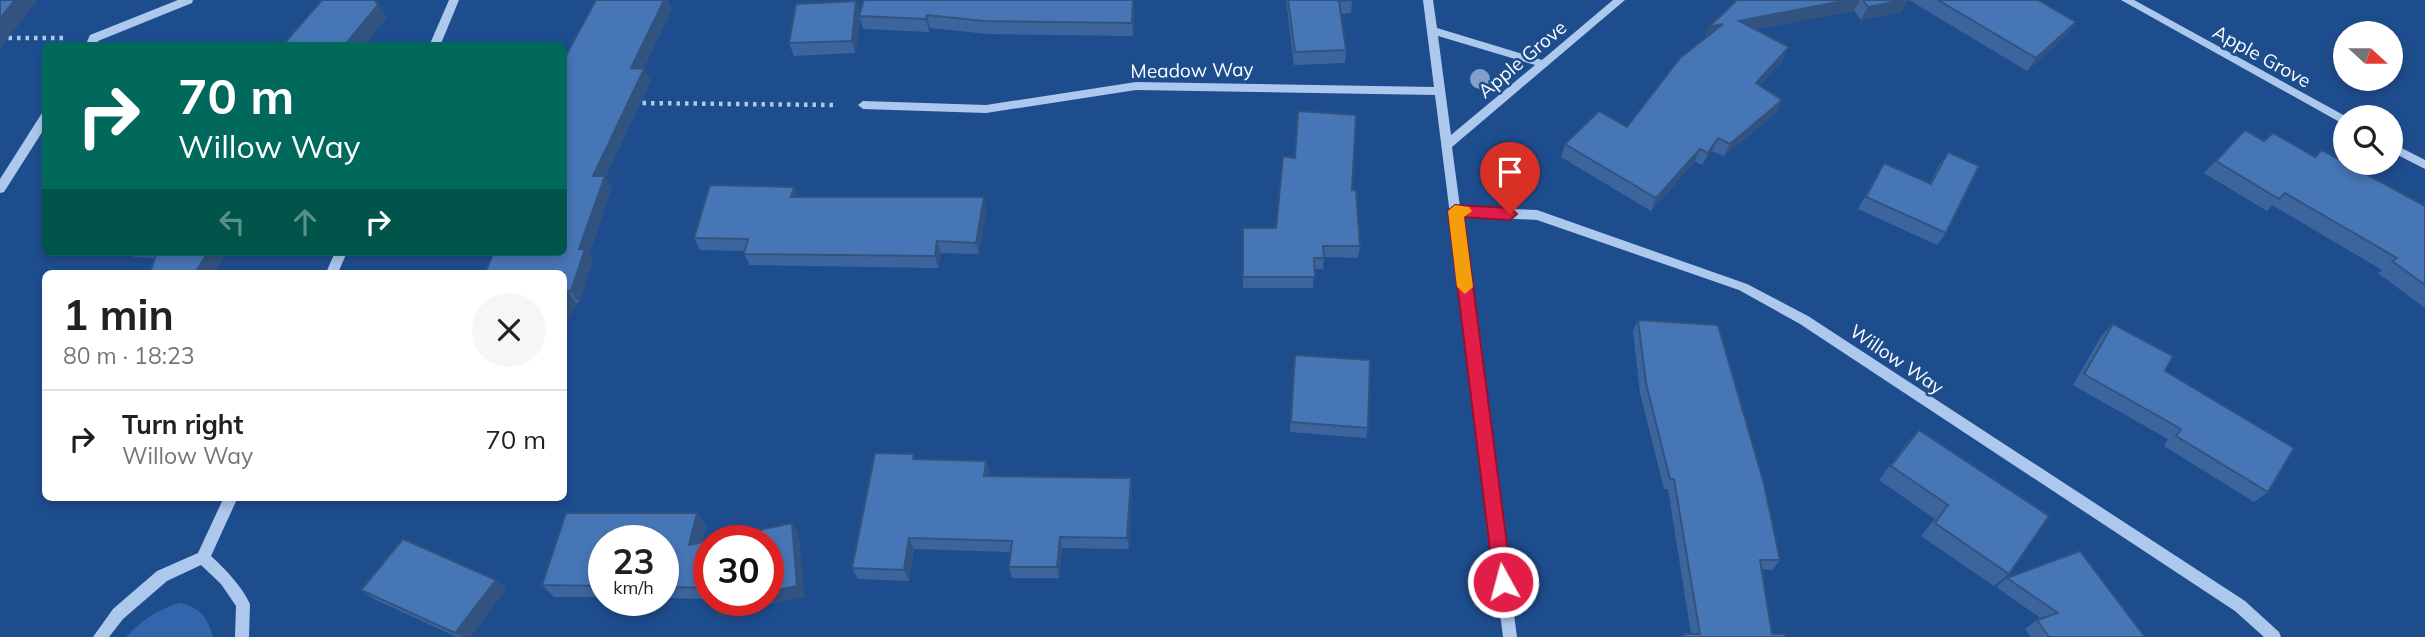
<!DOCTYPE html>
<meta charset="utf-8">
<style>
:root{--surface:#fff;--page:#f6f6f6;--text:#202124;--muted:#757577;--line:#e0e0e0}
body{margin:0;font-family:Mulish,sans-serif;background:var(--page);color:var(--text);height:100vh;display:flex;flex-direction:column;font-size:26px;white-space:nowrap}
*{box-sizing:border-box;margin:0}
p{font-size:23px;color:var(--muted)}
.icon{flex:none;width:38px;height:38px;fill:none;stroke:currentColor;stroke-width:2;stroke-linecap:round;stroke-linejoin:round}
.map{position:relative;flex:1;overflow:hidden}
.sheet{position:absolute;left:42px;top:270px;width:525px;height:231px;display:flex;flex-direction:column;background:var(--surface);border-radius:10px;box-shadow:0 4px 10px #0003}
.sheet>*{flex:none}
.guide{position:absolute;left:42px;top:42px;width:525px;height:214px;border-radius:10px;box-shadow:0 4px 10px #0003;background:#00695c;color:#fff;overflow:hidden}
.needle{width:46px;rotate:111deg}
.controls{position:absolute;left:2333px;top:21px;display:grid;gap:14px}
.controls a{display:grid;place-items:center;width:70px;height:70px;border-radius:50%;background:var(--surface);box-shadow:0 4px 10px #0003;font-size:35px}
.speed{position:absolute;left:588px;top:525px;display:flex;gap:14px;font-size:35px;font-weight:700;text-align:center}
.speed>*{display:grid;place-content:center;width:91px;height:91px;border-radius:50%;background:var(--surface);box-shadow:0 4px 10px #0003;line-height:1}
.speed small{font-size:18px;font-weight:400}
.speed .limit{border:10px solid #d22;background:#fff;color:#111}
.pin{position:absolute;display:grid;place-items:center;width:60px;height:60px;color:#fff;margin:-72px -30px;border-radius:50% 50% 50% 0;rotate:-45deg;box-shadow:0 0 7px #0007}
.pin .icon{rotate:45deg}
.me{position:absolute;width:77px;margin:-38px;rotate:353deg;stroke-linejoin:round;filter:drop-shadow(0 0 5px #0008)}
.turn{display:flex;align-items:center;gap:24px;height:147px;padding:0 21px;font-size:32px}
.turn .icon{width:91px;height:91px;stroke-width:2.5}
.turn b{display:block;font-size:49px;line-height:60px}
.lanes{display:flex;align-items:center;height:66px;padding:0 21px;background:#0003;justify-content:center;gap:35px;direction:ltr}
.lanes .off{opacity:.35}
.round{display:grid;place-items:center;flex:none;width:74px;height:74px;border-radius:37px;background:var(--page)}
.overview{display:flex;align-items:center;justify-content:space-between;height:119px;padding:0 21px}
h1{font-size:42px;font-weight:700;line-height:52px}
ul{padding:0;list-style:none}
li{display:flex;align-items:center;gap:21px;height:98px;padding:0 21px;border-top:2px solid var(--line)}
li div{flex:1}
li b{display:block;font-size:26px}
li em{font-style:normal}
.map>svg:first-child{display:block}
.green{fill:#3266ac}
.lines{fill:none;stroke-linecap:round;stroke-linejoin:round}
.path{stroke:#adc8ed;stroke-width:4.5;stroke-dasharray:3.5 5;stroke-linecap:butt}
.minor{fill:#adc8ed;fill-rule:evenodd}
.tree{fill:#81a0c9}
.wall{fill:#3d659d}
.shaded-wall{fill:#32537f}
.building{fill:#4776b6;stroke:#32537f;stroke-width:2}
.route{fill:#e11d48;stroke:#92132f;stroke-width:2}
.slow{fill:#f59e0b}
.labels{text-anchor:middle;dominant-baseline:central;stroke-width:5;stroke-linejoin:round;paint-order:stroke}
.street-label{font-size:19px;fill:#fff;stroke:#1e4d8e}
</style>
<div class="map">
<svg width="2425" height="637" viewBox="0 0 2425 637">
<rect width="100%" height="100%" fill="#1e4d8e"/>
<path class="green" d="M179,603C200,607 207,617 213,637H126C142,620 157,610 179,603Z"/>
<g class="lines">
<g class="path">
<path d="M0,38H65"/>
<path d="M634,103L836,105"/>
</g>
<g class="minor">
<path d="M178,0H193L192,3L98,41L96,46H85L90,35Z"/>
<path d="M449,0H459L440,46H429Z"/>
<path d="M1423,0H1433L1437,28L1542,60L1613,0H1625L1452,147L1460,207L1537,210L1747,284L1808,316L2245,601L2279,632L2281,637H2264L2235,611L1800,324L1739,290L1537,220L1462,216L1517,637H1503L1435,95L1136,90L986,113L863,109L858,105L863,101L986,105L1136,82L1434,87ZM1438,36L1535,65L1451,135Z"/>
<path d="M2121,0H2134L2347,117H2345V125Z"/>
<path d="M46,112V126L4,192L0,193V179L42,113Z"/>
<path d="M2390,142L2425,160V169L2390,151Z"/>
<path d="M335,252H347L338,273H326Z"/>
<path d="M224,497H238L211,556C226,570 241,585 250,604L249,637H235L236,606L221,584L201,565L167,581L123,619L109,637H93L113,609L157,571L198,553Z"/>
</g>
</g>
<circle class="tree" cx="1480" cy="79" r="10"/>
<g class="wall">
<path d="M596,0H667L672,9L643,69L651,81L605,177L612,188L589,255L593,261L579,303H576L564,329V59Z"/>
<path d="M1134,0L1133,36L987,34L930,28L929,32L863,29L860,18L855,53L794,56L789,43L856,1L860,14Z"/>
<path d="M1286,0H1352L1351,13L1341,14L1346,50L1345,63L1294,65Z"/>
<path d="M1737,0H2038L2076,22L2067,35L2027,71L1909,0H1908L1901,12L1861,20L1854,11L1756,29L1783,60L1760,85L1782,100L1776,113L1724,156L1712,151L1702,165L1695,161L1651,211L1561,157L1565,144L1627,127L1704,39L1709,27Z"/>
<path d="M2245,130L2264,141L2314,157L2425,206V308L2378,273L2382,270L2272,205L2267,211L2204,173Z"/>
<path d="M1948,152L1946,233L1937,245L1858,209L1884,163L1930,183L1939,165Z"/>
<path d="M1295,158L1352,190L1360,246L1358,258L1324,257L1323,269H1314L1313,288H1243V228H1276Z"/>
<path d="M798,197H984L986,209L979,254L941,253L938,268L750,265L744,254L745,251L700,250L694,238Z"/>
<path d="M128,252H227L155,258L134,257Z"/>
<path d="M1638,320L1780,560L1772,570L1762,569L1772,634L1785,637H1681L1684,634H1691L1668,489H1664L1640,393L1633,331Z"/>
<path d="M2113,324L2165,371L2268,492L2254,502L2164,446L2168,439L2073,385L2102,335Z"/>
<path d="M1295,355L1368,428L1366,438L1290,432Z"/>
<path d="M1919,430L2009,574L1994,586L1921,536L1935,519L1879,480L1906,444Z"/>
<path d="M916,459L986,461L990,473L989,476L1131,478L1132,490L1129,549L1062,548L1059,578H1012L1009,567L1010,552L914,549L909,581L858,579L852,568Z"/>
<path d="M566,513H697L706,526L702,543L709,541V599L663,598V541H604V597H554L542,585Z"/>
<path d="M2007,578L2145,637H2031L2025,629L2037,620L2042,619L1996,587Z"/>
<path d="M496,580L506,589L470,637H457L374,599L361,590Z"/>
</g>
<g class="shaded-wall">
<path d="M15,0H38L0,48V18Z"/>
<path d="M375,0H377L387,18L364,46H344Z"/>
<path d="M664,0H667L672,9L638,80L631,68Z"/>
<path d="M1133,0H1134L1133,36L1132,23Z"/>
<path d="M1848,0H1860L1854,11L1734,34L1739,21Z"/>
<path d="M1896,0H1909H1908L1901,12L1861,20L1868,7Z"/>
<path d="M856,1L860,14L855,53L852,41Z"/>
<path d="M927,15L930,28L929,32L926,19Z"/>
<path d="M2076,22L2067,35L2027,71L2036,58Z"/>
<path d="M1723,24L1704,39L1709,27Z"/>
<path d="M1789,47L1783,60L1750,95L1756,83Z"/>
<path d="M644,69L651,81L605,177L612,188L589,255L593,261L579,303L571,291L593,176Z"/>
<path d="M1782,100L1776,113L1724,156L1730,144Z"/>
<path d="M1718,138L1712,151L1702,165L1708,153Z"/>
<path d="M1700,149L1695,161L1651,211L1656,198Z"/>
<path d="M794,187L799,199L791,197Z"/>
<path d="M984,197L986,209L979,254L976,243Z"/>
<path d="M937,241L941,253L938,268L935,256Z"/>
<path d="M208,252H227L215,273H195Z"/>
<path d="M568,291L576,303L564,329V300Z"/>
<path d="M986,461L990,473L988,488L984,476Z"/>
<path d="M1131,478L1132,490L1129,549L1127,538Z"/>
<path d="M697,513L706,526L698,557L689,545Z"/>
<path d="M792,523L799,535L805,597L720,616L711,606L734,600H768V592Z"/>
<path d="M1060,537L1062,548L1059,578L1057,567Z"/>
<path d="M909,538L914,549L909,581L904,570Z"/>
<path d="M496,580L506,589L470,637H461L455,633Z"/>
</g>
<g class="building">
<path d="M0,0H15L0,18Z"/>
<path d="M322,0H375L378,5L344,46H282Z"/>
<path d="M596,0H664L631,68L644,69L593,176H605L579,249H585L571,291H568L564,300V273H485L494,252H564V74L566,70H564V59Z"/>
<path d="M864,0H1133L1132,23L984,21L927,15L926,19L859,16Z"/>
<path d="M1288,0H1352L1339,1L1346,50L1295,52Z"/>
<path d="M1737,0H1848L1739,21L1789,47L1756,83L1782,100L1730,144L1718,138L1708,153L1700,149L1656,198L1565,144L1599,111L1627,127L1680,58L1723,24L1709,27Z"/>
<path d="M1863,0H1903L1868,7Z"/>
<path d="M1938,0H2038L2076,22L2036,58Z"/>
<path d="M856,1L852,41L789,43L796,4Z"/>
<path d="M1298,111L1356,115L1352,190H1356L1360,246H1323L1324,258H1314L1315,277H1243V228H1276L1283,156L1295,158Z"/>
<path d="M2245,130L2264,141L2273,133L2315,157L2322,150L2425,206V285L2392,261L2397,258L2285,193L2279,199L2216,161Z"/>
<path d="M1948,152L1979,166L1946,233L1866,197L1884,163L1931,184Z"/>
<path d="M710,185L794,187L791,197H984L976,243L937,241L935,256L744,254L748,239L694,238Z"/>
<path d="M157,252H208L195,273H150Z"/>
<path d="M1638,320L1718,325L1764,484L1780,560H1760L1772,634H1785V637H1684V634H1700L1674,479H1670L1646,383Z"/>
<path d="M2113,324L2173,356L2165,371L2294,448L2268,492L2176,436L2181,429L2084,374Z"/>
<path d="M1295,355L1370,360L1368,428L1291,422Z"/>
<path d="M1919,430L2049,516L2009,574L1935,523L1948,505L1891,466Z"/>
<path d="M875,453L914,454L913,459L986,461L984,476L1131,478L1127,538L1060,537L1057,567H1009L1012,541L909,538L904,570L852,568Z"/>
<path d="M566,513H697L689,545L709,541V588L663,587V541H604V586L542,585Z"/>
<path d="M792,523L797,586L768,592V541H710Z"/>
<path d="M403,539L496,580L455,633L361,590Z"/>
<path d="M2080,551L2145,637H2049L2037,620L2058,613L2007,578Z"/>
<path d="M711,600H734L711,606Z"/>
</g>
<path class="route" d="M1455,205L1510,208L1517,214L1510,220L1464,217L1512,582L1509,588L1503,591L1497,588L1494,582L1448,211Z"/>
<path class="slow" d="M1455,205L1469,207L1472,211L1464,217L1473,287L1465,294L1457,287L1448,211Z"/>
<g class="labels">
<g class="street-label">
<text transform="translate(2262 56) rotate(29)">Apple Grove</text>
<text transform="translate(1522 59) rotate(-40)">Apple Grove</text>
<text transform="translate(1192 70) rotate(-1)">Meadow Way</text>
<text transform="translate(1897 359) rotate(34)">Willow Way</text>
</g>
</g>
</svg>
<div class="controls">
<a><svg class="needle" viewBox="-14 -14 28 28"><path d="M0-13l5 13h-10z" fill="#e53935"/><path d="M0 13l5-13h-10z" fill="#757577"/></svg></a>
<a><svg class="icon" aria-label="search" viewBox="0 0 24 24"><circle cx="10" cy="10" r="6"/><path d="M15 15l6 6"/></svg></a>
</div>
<div class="speed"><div>23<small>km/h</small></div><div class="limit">30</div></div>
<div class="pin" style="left:1510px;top:214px;background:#d93025"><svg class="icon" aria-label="arrive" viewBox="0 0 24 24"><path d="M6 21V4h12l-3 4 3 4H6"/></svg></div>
<svg class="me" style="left:1503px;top:582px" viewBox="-20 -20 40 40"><circle r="17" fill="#e11d48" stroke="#fff" stroke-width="3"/><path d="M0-11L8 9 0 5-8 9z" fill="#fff"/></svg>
<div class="guide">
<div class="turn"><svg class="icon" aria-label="right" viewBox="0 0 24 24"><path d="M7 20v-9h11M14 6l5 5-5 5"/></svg><div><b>70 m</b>Willow Way</div></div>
<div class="lanes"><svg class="icon off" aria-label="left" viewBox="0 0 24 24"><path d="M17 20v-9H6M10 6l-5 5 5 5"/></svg><svg class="icon off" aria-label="ahead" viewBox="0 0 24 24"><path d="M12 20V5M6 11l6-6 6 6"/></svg><svg class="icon" aria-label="right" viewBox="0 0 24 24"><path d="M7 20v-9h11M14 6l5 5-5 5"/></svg></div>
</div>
<section class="sheet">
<div class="overview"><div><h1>1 min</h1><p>80 m · 18:23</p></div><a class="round"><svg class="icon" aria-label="close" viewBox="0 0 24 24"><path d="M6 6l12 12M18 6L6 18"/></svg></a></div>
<ul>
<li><svg class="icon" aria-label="right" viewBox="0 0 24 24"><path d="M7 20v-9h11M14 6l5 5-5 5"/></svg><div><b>Turn right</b><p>Willow Way</p></div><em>70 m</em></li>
</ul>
</section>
</div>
